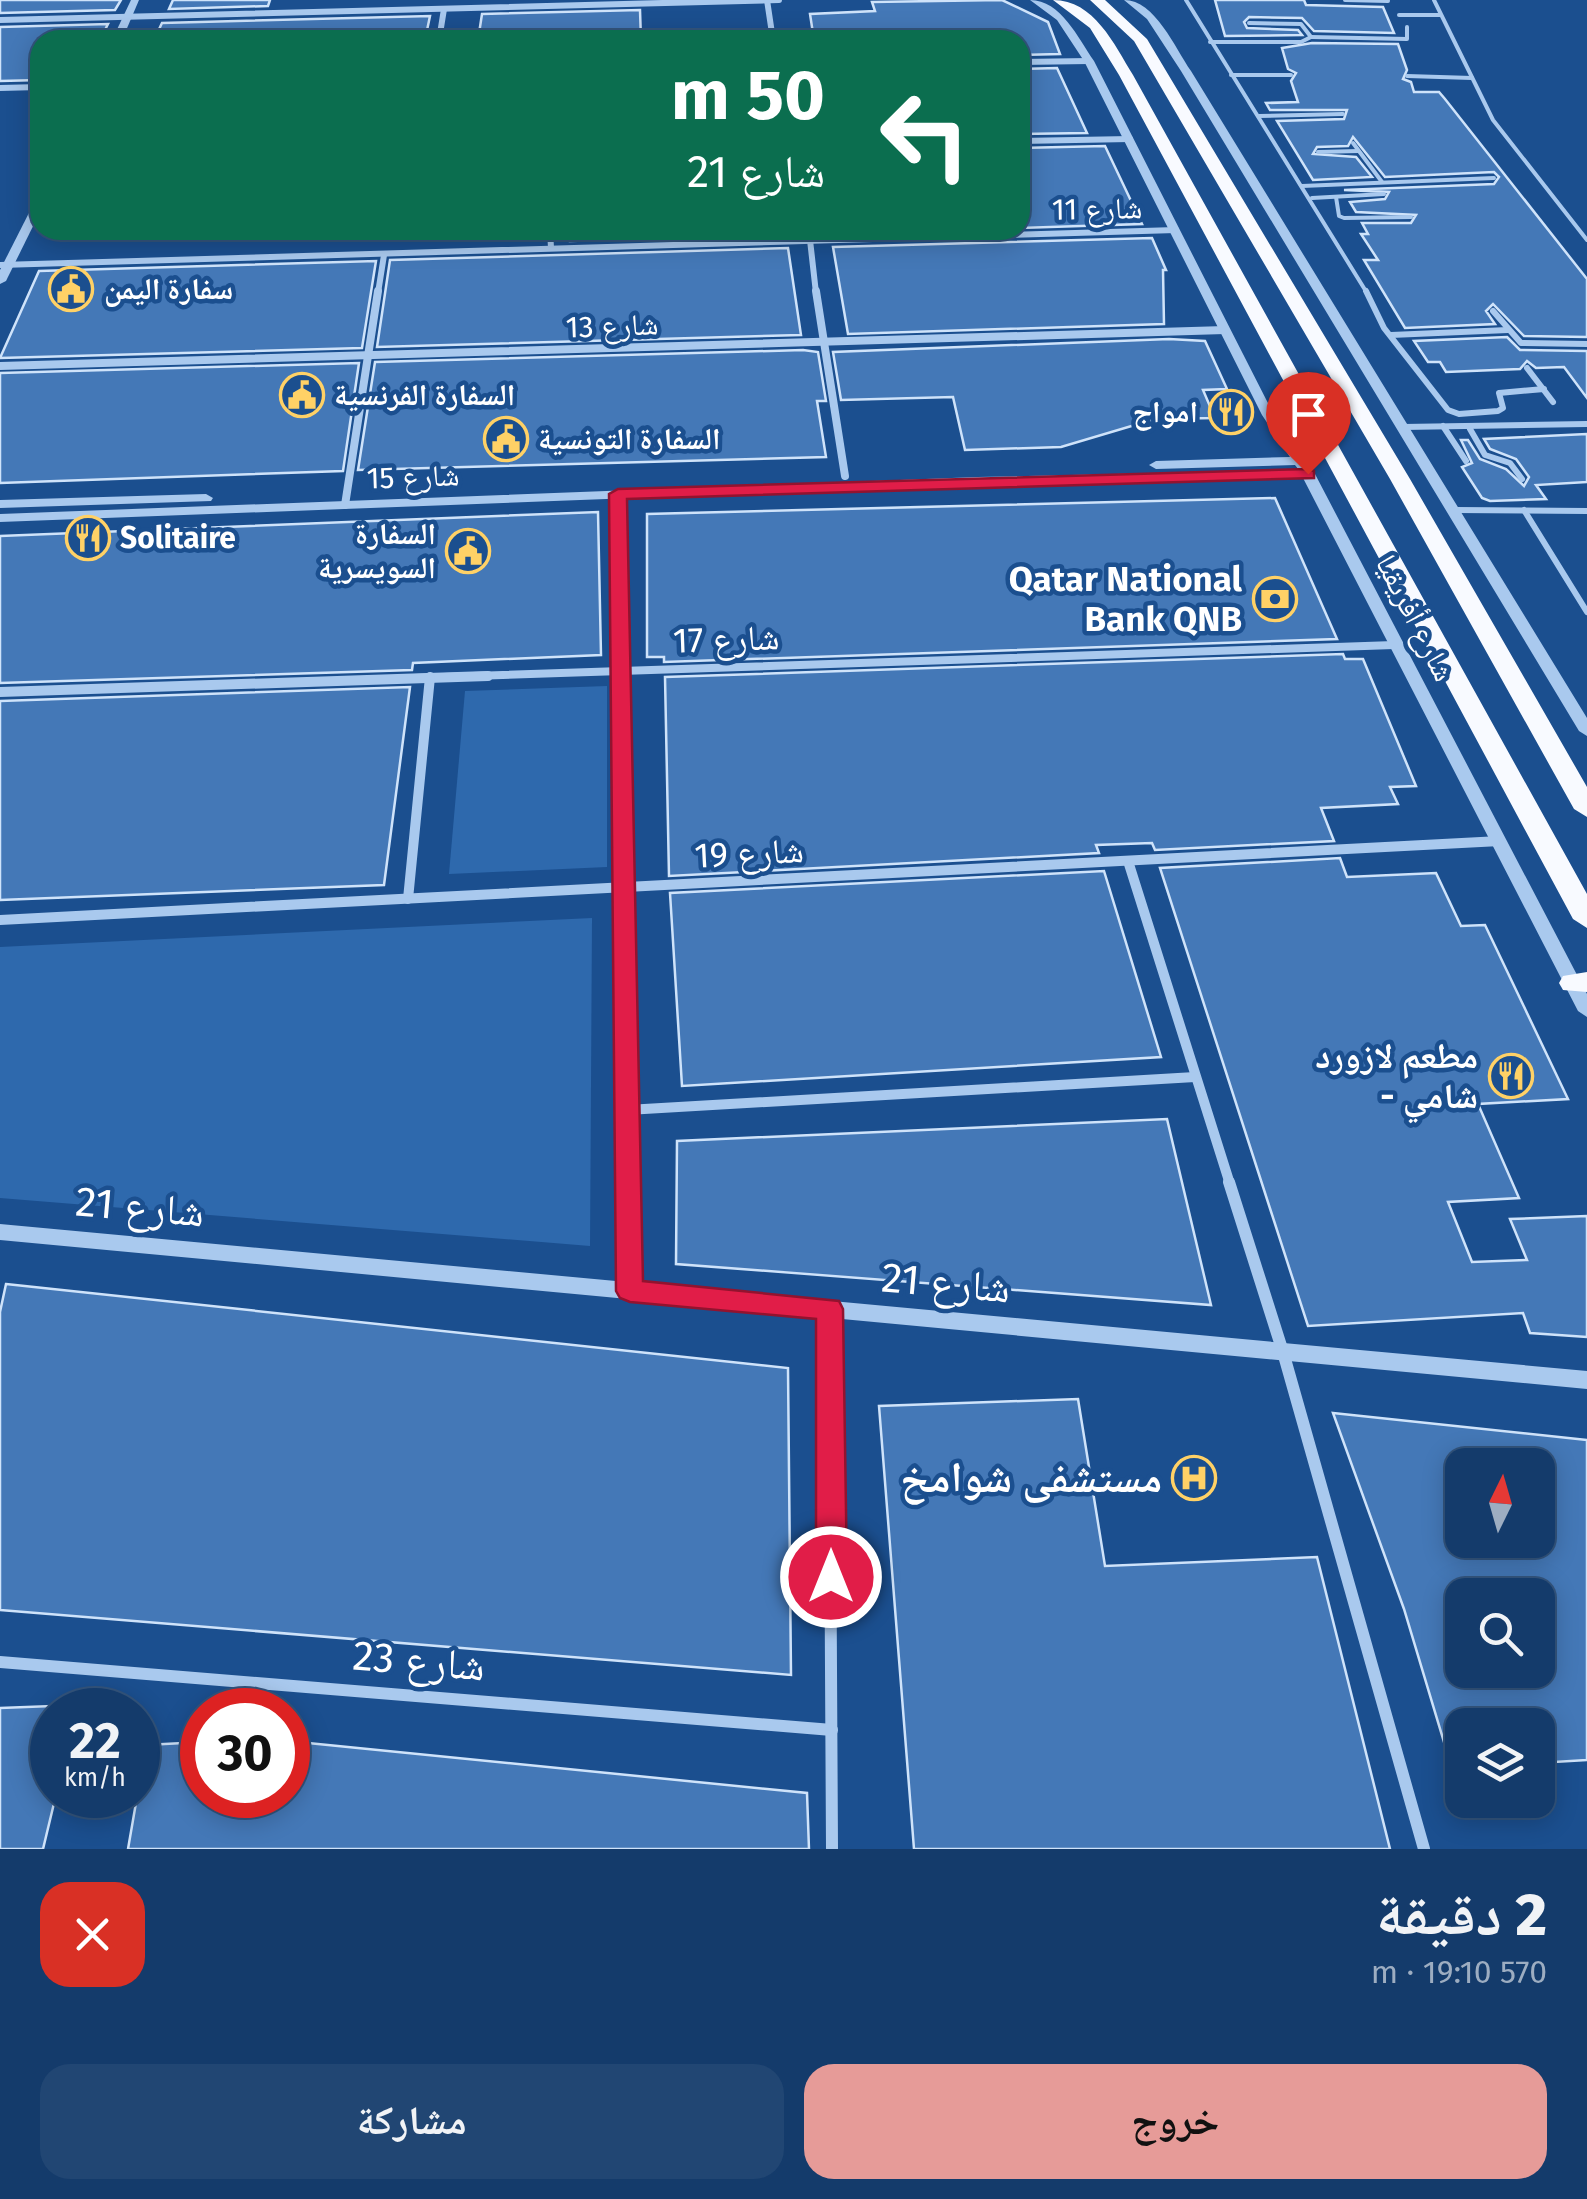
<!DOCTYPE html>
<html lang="ar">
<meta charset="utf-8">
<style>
:root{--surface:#143b6b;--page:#214673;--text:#f1f3f6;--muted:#9dadc1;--line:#33557e;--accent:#e69b98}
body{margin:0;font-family:"Fira Sans","Noto Naskh Arabic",sans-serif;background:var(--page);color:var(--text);direction:rtl;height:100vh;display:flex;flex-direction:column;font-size:38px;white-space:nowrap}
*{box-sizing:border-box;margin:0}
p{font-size:32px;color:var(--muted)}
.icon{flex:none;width:55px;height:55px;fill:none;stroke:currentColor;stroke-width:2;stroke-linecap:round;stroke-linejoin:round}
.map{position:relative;height:1849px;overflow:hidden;direction:ltr}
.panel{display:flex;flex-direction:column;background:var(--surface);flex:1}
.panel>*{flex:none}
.top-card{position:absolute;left:30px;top:30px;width:1000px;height:210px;border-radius:30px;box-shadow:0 5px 25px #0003,0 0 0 2px var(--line);direction:rtl;background:#0b6e4f;color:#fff;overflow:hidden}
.needle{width:65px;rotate:5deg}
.buttons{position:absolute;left:1445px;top:1448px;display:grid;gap:20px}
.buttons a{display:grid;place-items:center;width:110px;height:110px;border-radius:20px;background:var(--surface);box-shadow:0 5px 25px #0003,0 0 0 2px var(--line);font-size:50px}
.speed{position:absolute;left:30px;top:1688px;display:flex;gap:20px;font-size:50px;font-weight:700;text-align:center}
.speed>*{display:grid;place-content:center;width:130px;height:130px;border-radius:50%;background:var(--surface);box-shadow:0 5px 25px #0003,0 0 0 2px var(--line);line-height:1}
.speed small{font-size:25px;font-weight:400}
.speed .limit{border:15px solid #d22;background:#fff;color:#111}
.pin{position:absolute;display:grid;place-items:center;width:85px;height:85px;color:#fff;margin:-102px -42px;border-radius:50% 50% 50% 0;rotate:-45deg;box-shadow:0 0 10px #0007}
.pin .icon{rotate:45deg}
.me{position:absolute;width:110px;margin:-55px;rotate:0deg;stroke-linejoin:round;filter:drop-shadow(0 0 8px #0008)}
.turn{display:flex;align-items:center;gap:35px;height:210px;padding:0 40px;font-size:45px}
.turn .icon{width:130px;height:130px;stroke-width:2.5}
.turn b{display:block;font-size:70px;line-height:85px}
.round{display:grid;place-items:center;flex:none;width:105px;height:105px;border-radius:30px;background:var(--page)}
.headline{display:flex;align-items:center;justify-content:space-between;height:170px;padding:0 40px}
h1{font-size:60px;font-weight:800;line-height:75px}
.button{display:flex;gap:20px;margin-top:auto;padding:20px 40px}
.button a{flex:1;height:115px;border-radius:30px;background:var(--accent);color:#111;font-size:40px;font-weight:800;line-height:115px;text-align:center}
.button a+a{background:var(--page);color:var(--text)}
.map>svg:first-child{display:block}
.green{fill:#2e69ad}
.building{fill:#4478b7;stroke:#cfe3fa;stroke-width:2.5;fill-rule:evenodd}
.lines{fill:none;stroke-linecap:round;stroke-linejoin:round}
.service-far1{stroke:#a9c9ee;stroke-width:4}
.service{stroke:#a9c9ee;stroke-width:6}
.minor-far3{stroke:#a9c9ee;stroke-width:6}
.minor-far2{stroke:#a9c9ee;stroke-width:8}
.minor-far1{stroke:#a9c9ee;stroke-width:10}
.minor{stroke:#a9c9ee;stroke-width:12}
.tertiary{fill:#a9c9ee;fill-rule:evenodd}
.trunk{fill:#f8faff;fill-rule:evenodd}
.route{fill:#e11d48;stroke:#92132f;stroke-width:2.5}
.labels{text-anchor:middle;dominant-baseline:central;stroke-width:9;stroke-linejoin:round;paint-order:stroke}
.far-street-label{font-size:30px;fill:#fff;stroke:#1b4f8f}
.far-poi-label{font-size:30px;font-weight:bold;fill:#fff;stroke:#1b4f8f;text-anchor:start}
.poi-label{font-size:35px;font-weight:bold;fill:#fff;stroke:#1b4f8f;text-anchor:end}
.street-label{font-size:35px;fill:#fff;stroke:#1b4f8f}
.near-street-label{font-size:42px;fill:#fff;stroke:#1b4f8f}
.near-poi-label{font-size:42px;font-weight:bold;fill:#fff;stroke:#1b4f8f;text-anchor:end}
</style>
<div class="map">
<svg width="1587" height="1849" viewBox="0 0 1587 1849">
<rect width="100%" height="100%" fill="#1b4f8f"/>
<g class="green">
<path d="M607,686V867L449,874L465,691Z"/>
<path d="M592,918L590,1246L0,1198V947Z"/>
</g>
<g class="building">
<path d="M0,0H121L115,10L0,13Z"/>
<path d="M173,0H270L268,6L169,9Z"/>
<path d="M1002,0L1048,22L1060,54L1020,55V40H814L810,14L875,11L872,2Z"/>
<path d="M1215,0H1304L1306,5L1383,7L1394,33L1314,31L1302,18L1249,17L1244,22L1247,28L1298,30L1302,35L1225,36Z"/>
<path d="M640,10L641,40H478L482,14Z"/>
<path d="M430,16L425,40H154L162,23Z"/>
<path d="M108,24L100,40H40V80L0,81V27Z"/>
<path d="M1312,43L1398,44L1407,70L1403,79L1411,82L1414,92H1439L1445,99L1587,279V337L1524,336L1493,304L1486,311L1495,324L1405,328L1364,260H1378L1361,234H1368L1362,223H1411L1416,215L1356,212L1350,202L1385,199L1389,192L1344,190L1494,184L1499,177L1494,172L1385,177L1353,137L1348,146L1317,147L1313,154L1356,157L1372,177L1313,180L1277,121L1344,119L1347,110H1270L1266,103L1298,102L1291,81L1296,73L1288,69L1282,48Z"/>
<path d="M1057,68L1087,133L1020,134V69Z"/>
<path d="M1105,146L1142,224L1020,228V148Z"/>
<path d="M570,230H786V235L570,241Z"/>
<path d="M1152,238L1166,270H1163L1164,324L848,334L833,247Z"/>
<path d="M788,248L801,335L377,347L390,260Z"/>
<path d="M376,261L362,348L0,358L39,271Z"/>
<path d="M1507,337L1520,350L1587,351V398L1564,367L1536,368L1527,361L1520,369L1446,372L1440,362H1428L1414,341Z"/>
<path d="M1169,339L1205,341L1227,389L1203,390L1215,418L1155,419L1061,447L965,450L953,397L841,400L833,352Z"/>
<path d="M803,350L818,352L826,401H817L826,457L358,470L375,362Z"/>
<path d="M359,363L343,471L0,483V373Z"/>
<path d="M1587,434V482L1536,485L1546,499L1490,501L1482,498L1462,467L1472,463L1461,440H1468L1480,459L1506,469L1524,486L1529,477L1516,459L1490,449L1484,439Z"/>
<path d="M1275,498L1337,639L664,662V657H647V514Z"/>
<path d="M598,512L601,655L413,663L412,670L0,683V536Z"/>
<path d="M1343,654L1345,659H1363L1416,786L1390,787L1398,804L1321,808L1334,841L1155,850L1152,843L1096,845L1099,853L669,876L665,677Z"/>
<path d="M410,687L384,885L0,900V701Z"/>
<path d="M1340,858L1347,877L1436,873L1461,926L1485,925L1568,1099L1478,1104L1519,1198L1448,1202L1472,1262L1527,1260L1510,1219L1587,1216V1337L1530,1333L1523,1313L1308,1326L1160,868Z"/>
<path d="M1104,871L1161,1057L682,1086L670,893Z"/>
<path d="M1167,1119L1211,1305L676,1264L677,1141Z"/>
<path d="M6,1284L788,1368L791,1675L0,1610V1312Z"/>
<path d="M1078,1399L1105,1566L1317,1557L1390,1849H914L879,1406Z"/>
<path d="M1333,1413L1587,1440V1760L1538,1763V1725H1462V1781L1456,1782L1404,1609ZM1462,1465H1538V1540H1462ZM1462,1595H1538V1670H1462Z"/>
<path d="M52,1706L56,1795L43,1849H0V1708Z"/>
<path d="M288,1741L807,1793L809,1849H128L146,1745L202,1742V1795H288Z"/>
</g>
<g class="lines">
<g class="service-far1">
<path d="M1186,0L1367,293"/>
<path d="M1345,0L1388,1"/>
<path d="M1434,0L1493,120L1587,240"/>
<path d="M1399,15H1440"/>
<path d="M1311,37L1407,39V27"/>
<path d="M1210,42H1301L1311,37L1301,24L1249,23"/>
<path d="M1231,75H1291"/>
<path d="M1407,76L1472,78"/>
<path d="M1259,116L1343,114"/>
<path d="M1353,143L1382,182"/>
<path d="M1318,152L1358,151"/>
<path d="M1302,186L1494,178"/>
<path d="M1336,197L1339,216L1344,218L1411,217"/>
<path d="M1312,198L1384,194"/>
</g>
<g class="service">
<path d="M1366,291L1384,328L1448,410L1459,414L1498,411L1503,408L1499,393L1544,389"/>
<path d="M1493,311L1521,343L1587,344"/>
<path d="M1391,335L1508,330"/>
<path d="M1527,368L1553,402"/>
<path d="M1443,426L1466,461"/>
<path d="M1403,427L1587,424"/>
<path d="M1470,429L1485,455L1510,463L1522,479"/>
<path d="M1455,510L1587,511"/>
<path d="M1524,510L1587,612"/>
</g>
<g class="minor-far3">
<path d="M767,0L773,40"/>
<path d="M0,20L779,0"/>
<path d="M439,40L444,9"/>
<path d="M1020,62L1089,61"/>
<path d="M0,88L40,87"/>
<path d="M1020,141L1130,139"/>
<path d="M550,230L551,248"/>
<path d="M810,240L816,293"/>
<path d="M0,265L1176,230"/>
<path d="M378,293L384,255"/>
</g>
<g class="minor-far2">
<path d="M816,291L845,476"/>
<path d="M0,366L1225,330"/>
<path d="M618,494L621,678"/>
<path d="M345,505L378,291"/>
<path d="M414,678L1394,645"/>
</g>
<g class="minor-far1">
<path d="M621,676L628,1184"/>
<path d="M0,692L488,676"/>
<path d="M1128,861L1230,1184"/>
<path d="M408,899L430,677"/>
<path d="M0,920L1500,841"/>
<path d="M627,1110L1195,1077"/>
</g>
<g class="minor">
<path d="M628,1182L630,1291"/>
<path d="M1229,1182L1283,1352L1424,1849"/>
<path d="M829,1309L832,1849"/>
<path d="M0,1662L832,1730"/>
</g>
<g class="tertiary">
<path d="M131,0H139L122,40H112Z"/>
<path d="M1030,0C1061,0 1078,38 1094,61L1274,415L1315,474L1587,994V1017L1578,1011L1303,478L978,485L0,522V514L978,477L1299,470L1295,465L1156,469L1149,465L1156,461L1290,457L1262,415L1084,61L1057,20Z"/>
<path d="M1124,0C1155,0 1175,48 1191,71L1587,718V736L1579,731L1181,71L1147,19Z"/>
<path d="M40,198V212L6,281L0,284V270L35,201Z"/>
<path d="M206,494L213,498L211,501L0,508V500Z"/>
<path d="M0,1224L1587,1371V1389L0,1240Z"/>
</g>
<g class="trunk">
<path d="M1053,0C1094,0 1114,44 1133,75L1587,894V928L1573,919L1119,75L1090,28Z"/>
<path d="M1090,0H1105L1147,39L1410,479L1587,787V817L1574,809L1390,479L1134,41Z"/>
<path d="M1587,972V992L1563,990L1559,983L1563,976Z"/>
</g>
</g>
<path class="route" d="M1308,469L1314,471V478L627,499L643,1281L839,1301L843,1309L847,1577L842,1587L831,1591L820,1587L816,1577V1319L630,1302L620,1298L616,1291L609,494L618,489Z"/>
<defs>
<symbol id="civic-ring" viewBox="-11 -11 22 22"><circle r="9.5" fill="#1b4f8f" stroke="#ffd166" stroke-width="1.5"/><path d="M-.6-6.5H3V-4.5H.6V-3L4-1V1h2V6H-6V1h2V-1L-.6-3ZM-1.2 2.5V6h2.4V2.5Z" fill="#ffd166"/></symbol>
<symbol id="restaurant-ring" viewBox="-11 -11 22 22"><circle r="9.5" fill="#1b4f8f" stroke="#ffd166" stroke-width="1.5"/><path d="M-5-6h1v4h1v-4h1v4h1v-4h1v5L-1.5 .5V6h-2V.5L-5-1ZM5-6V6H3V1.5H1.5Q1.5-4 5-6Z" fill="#ffd166"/></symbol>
<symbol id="bank-ring" viewBox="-11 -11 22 22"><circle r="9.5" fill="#1b4f8f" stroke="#ffd166" stroke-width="1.5"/><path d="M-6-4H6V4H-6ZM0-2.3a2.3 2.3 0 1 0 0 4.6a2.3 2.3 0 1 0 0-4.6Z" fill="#ffd166"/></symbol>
<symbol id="hospital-ring" viewBox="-11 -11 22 22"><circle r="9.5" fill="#1b4f8f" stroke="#ffd166" stroke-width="1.5"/><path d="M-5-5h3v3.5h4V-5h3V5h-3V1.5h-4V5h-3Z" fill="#ffd166"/></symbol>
</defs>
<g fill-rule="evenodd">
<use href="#civic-ring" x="46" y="264" width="50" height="50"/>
<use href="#civic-ring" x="277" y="370" width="50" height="50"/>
<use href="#restaurant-ring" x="1206" y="387" width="50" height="50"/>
<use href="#civic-ring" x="481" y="414" width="50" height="50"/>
<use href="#restaurant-ring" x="63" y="513" width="50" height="50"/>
<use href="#civic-ring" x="443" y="526" width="50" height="50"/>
<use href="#bank-ring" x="1250" y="574" width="50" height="50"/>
<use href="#restaurant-ring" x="1486" y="1051" width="50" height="50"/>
<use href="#hospital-ring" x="1169" y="1453" width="50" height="50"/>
</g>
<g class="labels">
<g class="far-street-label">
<text transform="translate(1097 209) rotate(-1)">شارع 11</text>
<text transform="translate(612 326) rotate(-2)">شارع 13</text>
<text transform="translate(413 477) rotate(-2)">شارع 15</text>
<text transform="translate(1415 618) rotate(63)">شارع أفريقيا</text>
</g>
<g class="far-poi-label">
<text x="104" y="289">سفارة اليمن</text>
<text x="334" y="395">السفارة الفرنسية</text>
<text x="1198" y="412" text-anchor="end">امواج</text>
<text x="538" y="439">السفارة التونسية</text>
<text x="436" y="534" text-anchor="end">السفارة<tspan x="436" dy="34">السويسرية</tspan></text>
<text x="120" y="538">Solitaire</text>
</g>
<g class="poi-label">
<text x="1242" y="579">Qatar National<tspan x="1242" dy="40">Bank QNB</tspan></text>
<text x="1478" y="1056">مطعم لازورد<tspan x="1478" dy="40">- شامي</tspan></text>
</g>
<g class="street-label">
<text transform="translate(726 639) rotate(-2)">شارع 17</text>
<text transform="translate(749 853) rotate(-3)">شارع 19</text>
</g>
<g class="near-street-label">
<text transform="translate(140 1207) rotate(5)">شارع 21</text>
<text transform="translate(946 1283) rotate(5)">شارع 21</text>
<text transform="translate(419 1661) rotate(5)">شارع 23</text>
</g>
<g class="near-poi-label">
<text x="1162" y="1478">مستشفى شوامخ</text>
</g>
</g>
</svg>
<div class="buttons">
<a><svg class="needle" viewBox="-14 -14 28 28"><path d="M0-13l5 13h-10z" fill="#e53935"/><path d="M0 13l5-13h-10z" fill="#9dadc1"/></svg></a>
<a><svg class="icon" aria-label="search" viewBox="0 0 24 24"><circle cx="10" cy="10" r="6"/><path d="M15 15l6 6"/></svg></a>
<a><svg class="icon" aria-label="layers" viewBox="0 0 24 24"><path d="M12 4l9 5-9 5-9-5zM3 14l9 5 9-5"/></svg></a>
</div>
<div class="speed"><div>22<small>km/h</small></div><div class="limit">30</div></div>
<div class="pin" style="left:1308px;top:474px;background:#d93025"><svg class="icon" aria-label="arrive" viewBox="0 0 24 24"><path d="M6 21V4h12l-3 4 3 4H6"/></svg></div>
<svg class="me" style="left:831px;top:1577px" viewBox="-20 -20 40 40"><circle r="17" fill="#e11d48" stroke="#fff" stroke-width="3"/><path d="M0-11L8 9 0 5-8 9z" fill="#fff"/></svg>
<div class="top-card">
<div class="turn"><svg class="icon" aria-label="left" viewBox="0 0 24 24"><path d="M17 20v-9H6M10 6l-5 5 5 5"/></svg><div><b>50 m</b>شارع 21</div></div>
</div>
</div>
<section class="panel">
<div class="headline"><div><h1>2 دقيقة</h1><p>570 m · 19:10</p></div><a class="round" style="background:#d93025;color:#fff"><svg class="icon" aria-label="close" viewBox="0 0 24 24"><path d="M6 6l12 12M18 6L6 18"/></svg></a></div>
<div class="button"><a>خروج</a><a>مشاركة</a></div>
</section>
